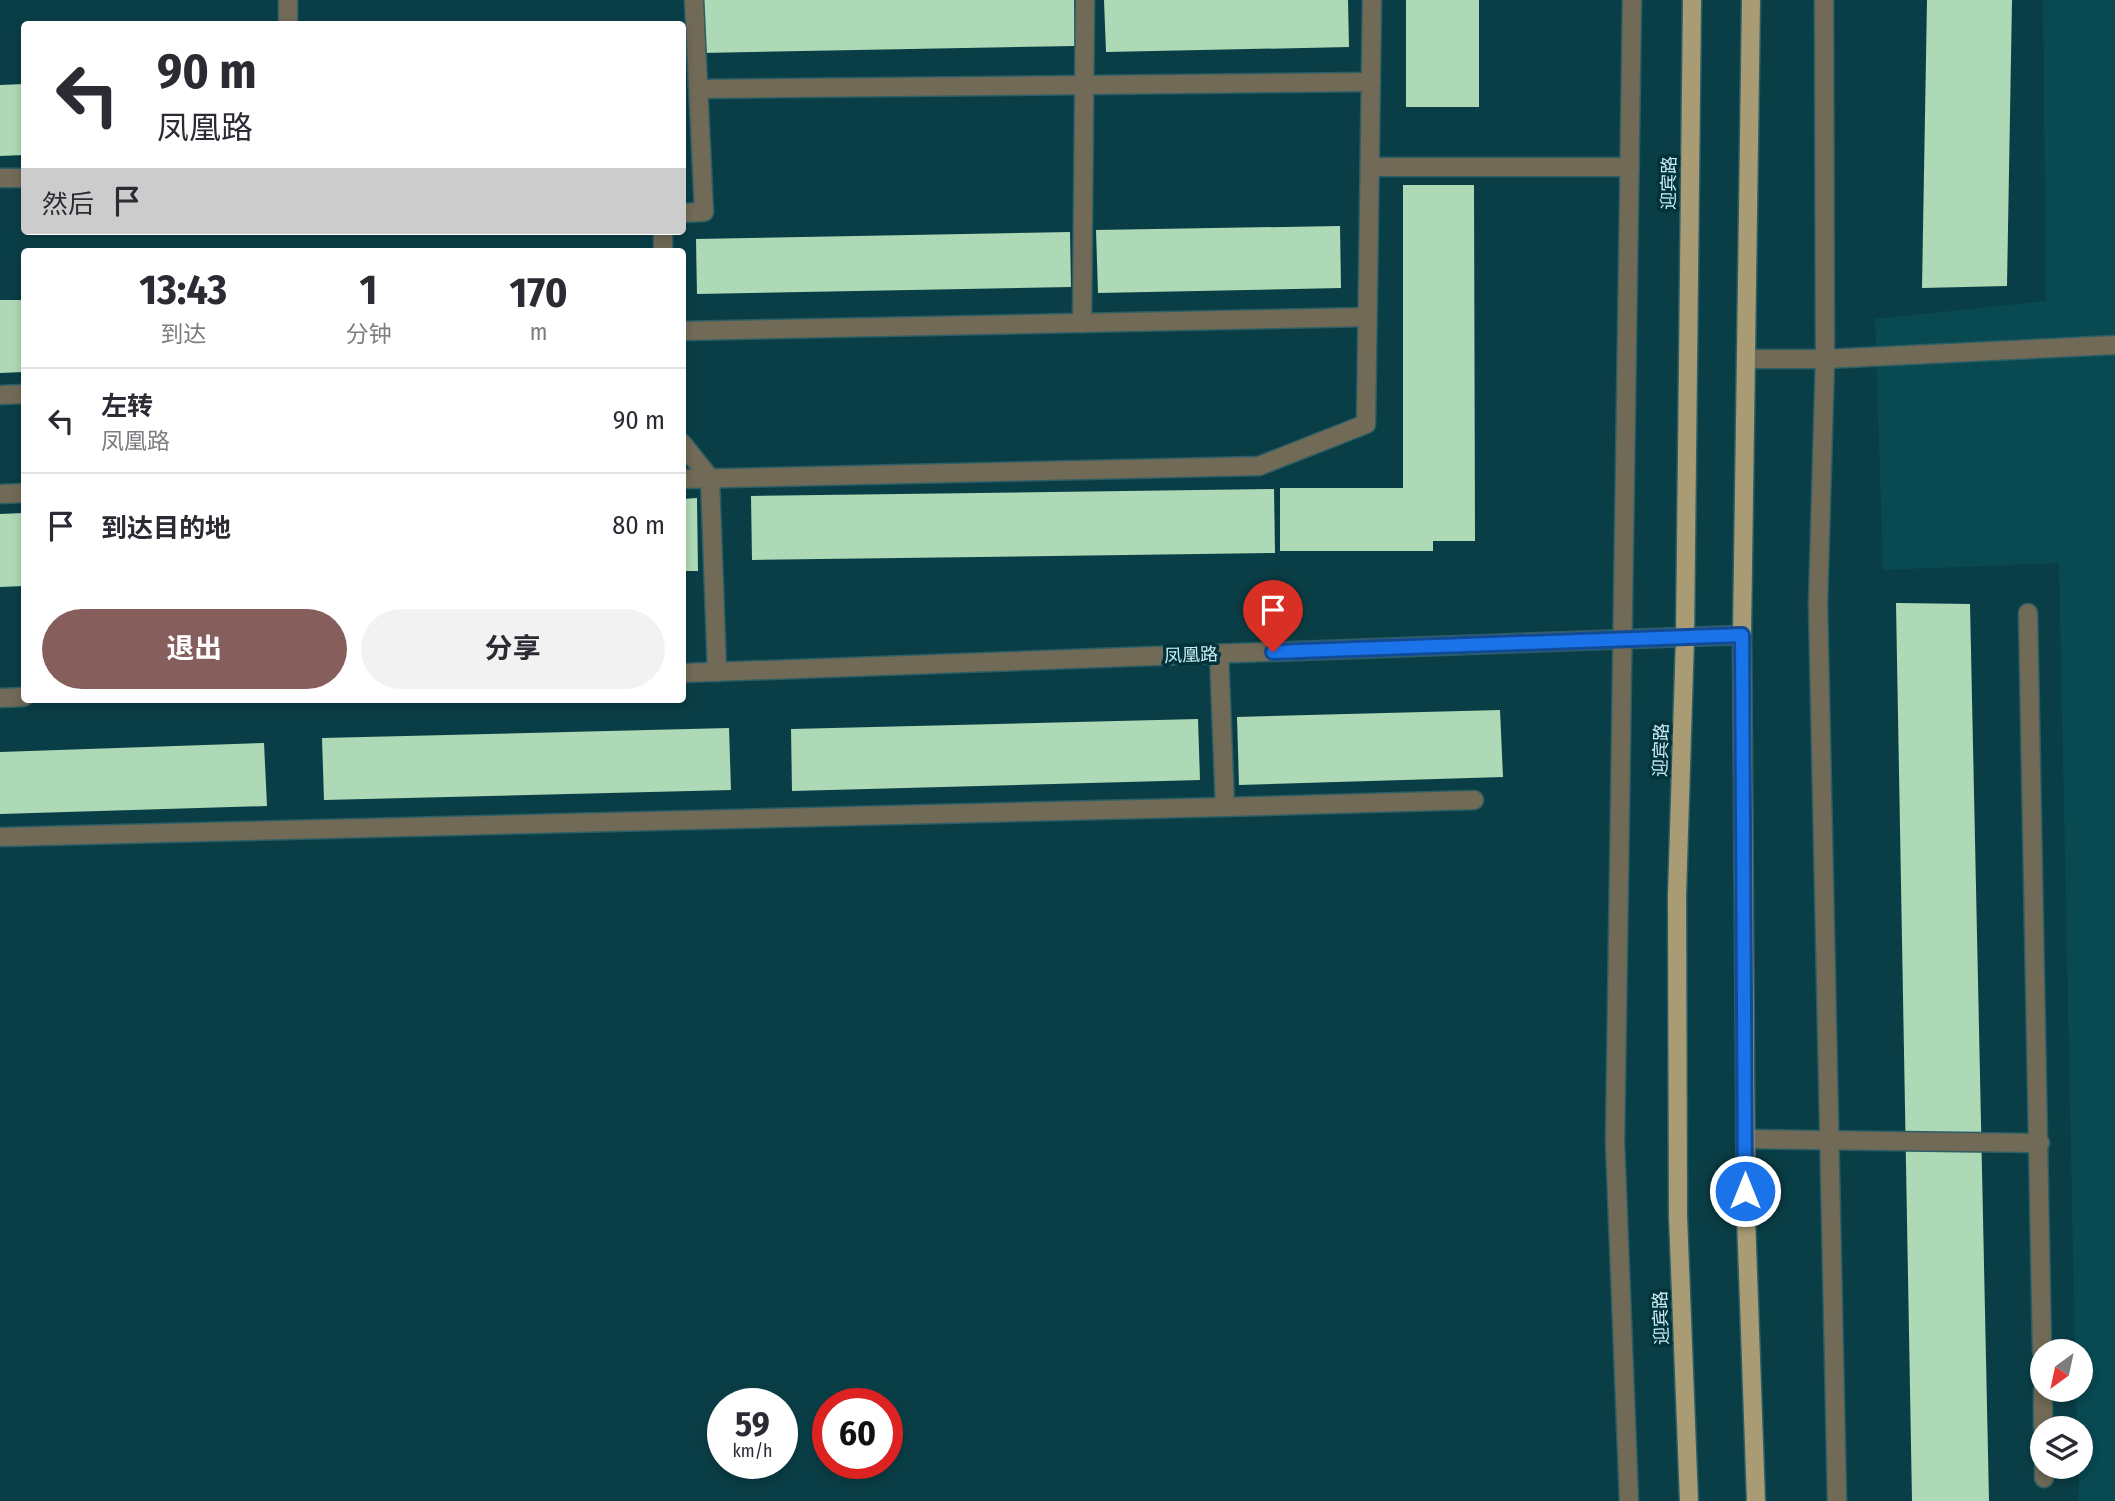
<!DOCTYPE html>
<html lang="zh">
<meta charset="utf-8">
<style>
:root{--surface:#fff;--page:#f2f2f3;--text:#2b2b33;--muted:#7c7c81;--line:#e1e1e2;--accent:#865e5c}
body{margin:0;font-family:"Fira Sans Condensed","Noto Sans SC",sans-serif;background:var(--page);color:var(--text);height:100vh;display:flex;flex-direction:column;font-size:26px;white-space:nowrap}
*{box-sizing:border-box;margin:0}
p{font-size:23px;color:var(--muted)}
.icon{flex:none;width:38px;height:38px;fill:none;stroke:currentColor;stroke-width:2;stroke-linecap:round;stroke-linejoin:round}
.map{position:relative;flex:1;overflow:hidden}
.drawer{position:absolute;left:21px;top:248px;width:665px;height:455px;display:flex;flex-direction:column;background:var(--surface);border-radius:7px;box-shadow:0 4px 10px #0003}
.drawer>*{flex:none}
.banner{position:absolute;left:21px;top:21px;width:665px;height:214px;border-radius:7px;box-shadow:0 4px 10px #0003;background:#fff;color:var(--text);overflow:hidden}
.needle{width:46px;rotate:213deg}
.controls{position:absolute;left:2030px;top:1339px;display:grid;gap:14px}
.controls a{display:grid;place-items:center;width:63px;height:63px;border-radius:50%;background:var(--surface);box-shadow:0 4px 10px #0003;font-size:35px}
.speed{position:absolute;left:707px;top:1388px;display:flex;gap:14px;font-size:35px;font-weight:700;text-align:center}
.speed>*{display:grid;place-content:center;width:91px;height:91px;border-radius:50%;background:var(--surface);box-shadow:0 4px 10px #0003;line-height:1}
.speed small{font-size:18px;font-weight:400}
.speed .limit{border:10px solid #d22;background:#fff;color:#111}
.pin{position:absolute;display:grid;place-items:center;width:60px;height:60px;color:#fff;margin:-72px -30px;border-radius:50% 50% 50% 0;rotate:-45deg;box-shadow:0 0 7px #0007}
.pin .icon{rotate:45deg}
.me{position:absolute;width:77px;margin:-38px;rotate:0deg;stroke-linejoin:round;filter:drop-shadow(0 0 5px #0008)}
.turn{display:flex;align-items:center;gap:24px;height:147px;padding:0 21px;font-size:32px}
.turn .icon{width:91px;height:91px;stroke-width:2.5}
.turn b{display:block;font-size:49px;line-height:60px}
.then{display:flex;align-items:center;height:66px;padding:0 21px;background:#0003;gap:14px;font-size:26px}
.eta{display:flex;justify-content:space-evenly;align-items:center;height:119px;text-align:center}
.eta b{font-size:42px;font-weight:700;line-height:49px}
.primary-button{display:flex;gap:14px;margin-top:auto;padding:14px 21px}
.primary-button a{flex:1;height:80px;border-radius:42px;background:var(--accent);color:#fff;font-size:28px;font-weight:700;line-height:80px;text-align:center}
.primary-button a+a{background:var(--page);color:var(--text)}
ul{padding:0;list-style:none}
li{display:flex;align-items:center;gap:21px;height:105px;padding:0 21px;border-top:2px solid var(--line)}
li div{flex:1}
li b{display:block;font-size:26px}
li em{font-style:normal}
.map>svg:first-child{display:block}
.built{fill:#084952}
.building{fill:#aed9b6}
.lines{fill:none;stroke-linecap:round;stroke-linejoin:round}
.minor-casing{stroke:#2d5e65;stroke-width:21}
.major-casing{stroke:#2d5e65;stroke-width:21}
.minor{stroke:#716a57;stroke-width:18}
.major{stroke:#a99b74;stroke-width:18}
.route-casing{stroke:#114b97;stroke-width:18}
.route{stroke:#1a73e8;stroke-width:12}
.labels{text-anchor:middle;dominant-baseline:central;stroke-width:7;stroke-linejoin:round;paint-order:stroke}
.street-label{font-size:18px;fill:#ceedf2;stroke:#00333b}
</style>
<div class="map">
<svg width="2115" height="1501" viewBox="0 0 2115 1501">
<rect width="100%" height="100%" fill="#0a3e46"/>
<path class="built" d="M2043,0H2115V1501H2078L2081,1428H2077L2076,1390H2081V1351H2075L2059,563L1883,570L1875,319L2046,301Z"/>
<g class="building">
<path d="M700,0H1074L1075,46L701,53Z"/>
<path d="M1104,0H1348L1349,47L1106,52Z"/>
<rect x="1406" y="0" width="73" height="107"/>
<path d="M1927,0H2012L2007,286L1922,288Z"/>
<path d="M24,84V155L0,156V85Z"/>
<path d="M1403,185H1474L1475,541H1433V551H1280V488H1403Z"/>
<path d="M1340,226L1341,288L1098,293L1096,230Z"/>
<path d="M1070,232L1071,287L697,294L696,239Z"/>
<path d="M0,300H24V372L0,373Z"/>
<path d="M1274,489L1275,553L752,560L751,496Z"/>
<path d="M697,498L698,571H682V499Z"/>
<path d="M24,513V586L0,587V514Z"/>
<path d="M1896,603L1970,604L1989,1501H1912Z"/>
<path d="M1500,710L1503,777L1239,785L1237,717Z"/>
<path d="M1198,719L1200,780L792,791L791,729Z"/>
<path d="M729,728L731,790L324,800L322,738Z"/>
<path d="M264,743L267,806L0,814V752Z"/>
</g>
<g class="lines">
<defs>
<g id="minor">
<path d="M1824,0L1825,359L1818,603L1837,1501"/>
<path d="M288,24V0"/>
<path d="M699,89L1371,82"/>
<path d="M1370,167H1630"/>
<path d="M0,178H24"/>
<path d="M682,213L704,212L694,0"/>
<path d="M663,231V252"/>
<path d="M1082,323L1085,0"/>
<path d="M682,331L1367,317"/>
<path d="M1746,359H1825L2115,345"/>
<path d="M0,395L24,394"/>
<path d="M682,443L710,478L717,672"/>
<path d="M682,479L1259,466L1366,424L1372,0"/>
<path d="M0,494L24,493"/>
<path d="M2028,613L2042,1351"/>
<path d="M1219,654L1225,807L1474,800"/>
<path d="M682,673L1742,635"/>
<path d="M0,698L24,697"/>
<path d="M0,837L1225,807"/>
<path d="M1745,1139L2040,1143"/>
<path d="M2043,1390V1428"/>
<path d="M2044,1466V1478"/>
<path d="M1629,1501L1615,1142L1632,0"/>
</g>
<g id="major">
<path d="M1751,0L1742,635L1746,1217L1756,1501"/>
<path d="M1689,1501L1678,1216L1677,896L1685,637L1692,0"/>
</g>
</defs>
<use href="#minor" class="minor-casing"/>
<use href="#major" class="major-casing"/>
<use href="#minor" class="minor"/>
<use href="#major" class="major"/>
</g>
<g class="lines">
<defs>
<path id="route" d="M1273,652L1742,635L1745,1191"/>
</defs>
<use href="#route" class="route-casing"/>
<use href="#route" class="route"/>
</g>
<g class="labels">
<g class="street-label">
<text transform="translate(1669 183) rotate(-89)">迎宾路</text>
<text transform="translate(1191 655) rotate(-2)">凤凰路</text>
<text transform="translate(1661 750) rotate(-88)">迎宾路</text>
<text transform="translate(1661 1318) rotate(-92)">迎宾路</text>
</g>
</g>
</svg>
<div class="controls">
<a><svg class="needle" viewBox="-14 -14 28 28"><path d="M0-13l5 13h-10z" fill="#e53935"/><path d="M0 13l5-13h-10z" fill="#7c7c81"/></svg></a>
<a><svg class="icon" aria-label="layers" viewBox="0 0 24 24"><path d="M12 4l9 5-9 5-9-5zM3 14l9 5 9-5"/></svg></a>
</div>
<div class="speed"><div>59<small>km/h</small></div><div class="limit">60</div></div>
<div class="pin" style="left:1273px;top:652px;background:#d93025"><svg class="icon" aria-label="arrive" viewBox="0 0 24 24"><path d="M6 21V4h12l-3 4 3 4H6"/></svg></div>
<svg class="me" style="left:1745px;top:1191px" viewBox="-20 -20 40 40"><circle r="17" fill="#1a73e8" stroke="#fff" stroke-width="3"/><path d="M0-11L8 9 0 5-8 9z" fill="#fff"/></svg>
<div class="banner">
<div class="turn"><svg class="icon" aria-label="left" viewBox="0 0 24 24"><path d="M17 20v-9H6M10 6l-5 5 5 5"/></svg><div><b>90 m</b>凤凰路</div></div>
<div class="then">然后<svg class="icon" aria-label="arrive" viewBox="0 0 24 24"><path d="M6 21V4h12l-3 4 3 4H6"/></svg></div>
</div>
<section class="drawer">
<div class="eta">
<div><b>13:43</b><p>到达</p></div>
<div><b>1</b><p>分钟</p></div>
<div><b>170</b><p>m</p></div>
</div>
<ul>
<li><svg class="icon" aria-label="left" viewBox="0 0 24 24"><path d="M17 20v-9H6M10 6l-5 5 5 5"/></svg><div><b>左转</b><p>凤凰路</p></div><em>90 m</em></li>
<li><svg class="icon" aria-label="arrive" viewBox="0 0 24 24"><path d="M6 21V4h12l-3 4 3 4H6"/></svg><div><b>到达目的地</b></div><em>80 m</em></li>
</ul>
<div class="primary-button"><a>退出</a><a>分享</a></div>
</section>
</div>
